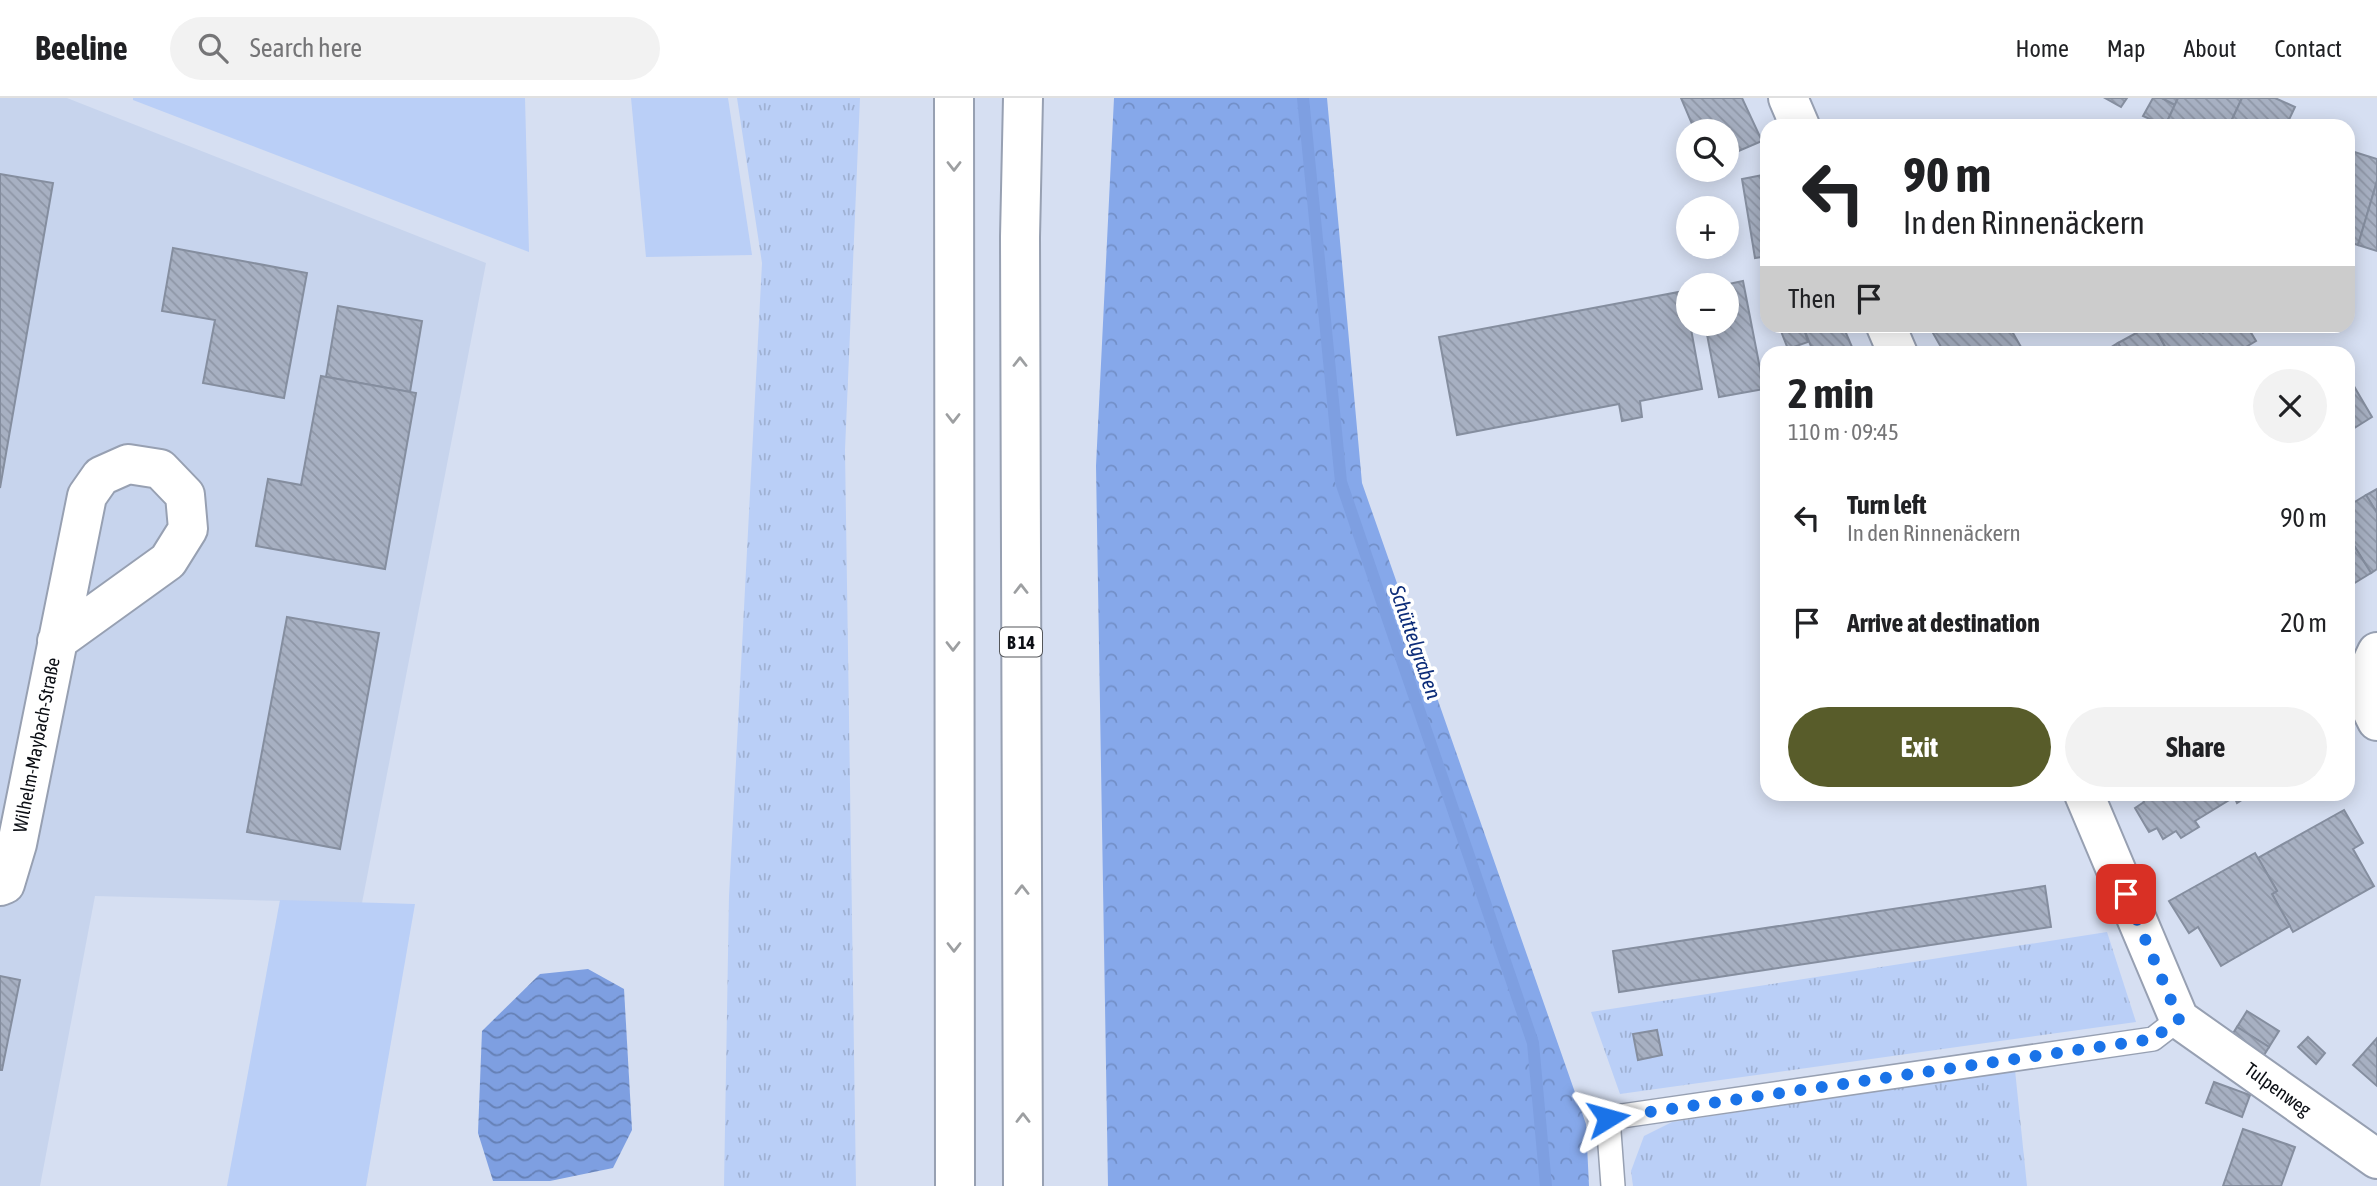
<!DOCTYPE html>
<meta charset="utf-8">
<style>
:root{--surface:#fff;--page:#f2f2f2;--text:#202124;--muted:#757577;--line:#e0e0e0;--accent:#585c2a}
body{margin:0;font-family:"Asap Condensed",sans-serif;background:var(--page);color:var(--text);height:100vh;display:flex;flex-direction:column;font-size:26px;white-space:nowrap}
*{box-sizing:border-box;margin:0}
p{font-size:23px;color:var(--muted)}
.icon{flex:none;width:38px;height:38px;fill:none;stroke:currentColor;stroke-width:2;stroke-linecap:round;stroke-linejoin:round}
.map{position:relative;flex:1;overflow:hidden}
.panel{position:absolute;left:1760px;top:248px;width:595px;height:455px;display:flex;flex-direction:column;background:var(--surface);border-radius:21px;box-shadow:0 4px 18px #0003}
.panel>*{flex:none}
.hud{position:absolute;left:1760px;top:21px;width:595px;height:214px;border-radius:21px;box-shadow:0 4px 18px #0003;background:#fff;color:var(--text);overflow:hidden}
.buttons{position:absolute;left:1676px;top:21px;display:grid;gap:14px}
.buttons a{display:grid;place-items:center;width:63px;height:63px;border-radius:50%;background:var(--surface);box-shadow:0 4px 18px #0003;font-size:35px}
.pin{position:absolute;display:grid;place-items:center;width:60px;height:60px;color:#fff;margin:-30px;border-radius:14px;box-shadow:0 4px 10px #0006}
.me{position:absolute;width:77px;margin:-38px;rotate:82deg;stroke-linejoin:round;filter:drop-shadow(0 0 5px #0008)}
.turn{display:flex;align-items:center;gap:24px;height:147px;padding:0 28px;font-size:32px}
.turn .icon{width:91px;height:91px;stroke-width:2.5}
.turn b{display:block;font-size:49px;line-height:60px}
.then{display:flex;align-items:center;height:66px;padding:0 28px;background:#0003;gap:14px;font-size:26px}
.round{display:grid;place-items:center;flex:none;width:74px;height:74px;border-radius:37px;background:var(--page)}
.summary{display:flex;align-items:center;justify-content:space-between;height:119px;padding:0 28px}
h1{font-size:42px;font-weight:700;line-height:52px}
.cta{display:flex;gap:14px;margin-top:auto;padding:14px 28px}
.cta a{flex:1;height:80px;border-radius:42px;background:var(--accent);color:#fff;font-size:28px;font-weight:700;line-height:80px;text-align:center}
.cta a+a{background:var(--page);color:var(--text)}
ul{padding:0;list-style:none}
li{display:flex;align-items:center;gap:21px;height:105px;padding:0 28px}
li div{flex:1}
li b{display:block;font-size:26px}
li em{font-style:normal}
header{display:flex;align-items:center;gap:42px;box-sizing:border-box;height:98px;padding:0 35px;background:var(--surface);border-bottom:2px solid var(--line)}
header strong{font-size:33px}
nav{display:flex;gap:38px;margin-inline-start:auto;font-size:24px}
.search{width:490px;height:63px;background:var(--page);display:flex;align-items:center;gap:18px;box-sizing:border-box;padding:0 24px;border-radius:38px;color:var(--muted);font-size:26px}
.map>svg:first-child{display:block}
.built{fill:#c7d4ed}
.grass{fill:url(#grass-tufts)}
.forest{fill:url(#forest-crowns)}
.garden{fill:#bacff7}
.water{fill:url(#water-waves)}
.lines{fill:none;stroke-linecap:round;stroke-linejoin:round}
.stream{stroke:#7e9fe1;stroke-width:12}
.building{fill:url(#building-back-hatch);stroke:#858e9f;stroke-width:2}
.lane-casing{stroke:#97a0b2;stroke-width:26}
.street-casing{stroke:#97a0b2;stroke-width:42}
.highway-casing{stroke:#97a0b2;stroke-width:42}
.lane{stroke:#fff;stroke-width:23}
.street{stroke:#fff;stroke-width:38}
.highway{stroke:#fff;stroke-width:38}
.oneway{stroke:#9d9fa1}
.route{stroke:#1a73e8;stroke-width:12;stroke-dasharray:0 21.6}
.labels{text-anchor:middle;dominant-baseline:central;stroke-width:7;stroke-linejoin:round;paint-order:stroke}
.shield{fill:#fff;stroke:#54565a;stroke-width:2}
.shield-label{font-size:18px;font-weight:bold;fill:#0b0e14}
.street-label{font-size:19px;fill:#0b0e14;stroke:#fff}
.water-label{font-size:21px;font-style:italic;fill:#0d2d79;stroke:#fff}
</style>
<header>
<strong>Beeline</strong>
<div class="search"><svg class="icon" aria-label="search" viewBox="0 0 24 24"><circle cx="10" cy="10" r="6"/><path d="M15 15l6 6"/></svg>Search here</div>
<nav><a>Home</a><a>Map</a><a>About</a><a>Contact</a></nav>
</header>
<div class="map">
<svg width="2377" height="1088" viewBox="0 0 2377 1088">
<defs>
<pattern id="grass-tufts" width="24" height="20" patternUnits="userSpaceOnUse" patternTransform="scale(1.75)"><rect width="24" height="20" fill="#bacff7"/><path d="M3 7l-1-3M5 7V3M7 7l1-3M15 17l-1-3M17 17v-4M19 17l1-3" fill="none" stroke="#9fb1d3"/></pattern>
<pattern id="forest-crowns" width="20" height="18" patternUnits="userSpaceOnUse" patternTransform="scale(1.75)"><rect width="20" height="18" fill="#86a8ea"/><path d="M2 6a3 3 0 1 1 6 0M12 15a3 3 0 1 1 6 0" fill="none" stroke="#728fc8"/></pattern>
<pattern id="water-waves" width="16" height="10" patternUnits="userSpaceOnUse" patternTransform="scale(1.75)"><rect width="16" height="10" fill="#7e9fe1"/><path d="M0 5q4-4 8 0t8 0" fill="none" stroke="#6580b5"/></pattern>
<pattern id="building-back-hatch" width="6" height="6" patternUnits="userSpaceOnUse" patternTransform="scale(1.75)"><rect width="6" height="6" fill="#a7b0c2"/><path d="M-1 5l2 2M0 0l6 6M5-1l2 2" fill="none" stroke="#8e96a6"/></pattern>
</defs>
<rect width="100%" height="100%" fill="#d6dff2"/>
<path class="built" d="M0,0H67L486,165L362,805L95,798L40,1088H0Z"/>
<g class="grass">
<path d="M737,0H860L845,352L856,1088H724L729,798L762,165Z"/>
<path d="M2107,834L2136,924L1620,996L1591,914Z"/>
<path d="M2015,972L2027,1088H1633L1631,1073L1644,1038L1672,1024Z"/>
</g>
<path class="forest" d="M1114,0H1327L1362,385L1586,1026L1589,1088H1108L1096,368Z"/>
<g class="garden">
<path d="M133,0H525L529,154L133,2Z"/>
<path d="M631,0H728L752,157L646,159Z"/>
<path d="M280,802L415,806L366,1088H227Z"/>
</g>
<path class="water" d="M588,871L624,891L632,1032L613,1070L550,1083H493L478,1035L482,933L540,876Z"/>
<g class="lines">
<path class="stream" d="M1303,0L1341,384L1533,945L1546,1088"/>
</g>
<g class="building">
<path d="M1681,0H1742L1762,43L1727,58V33H1695Z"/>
<path d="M2105,0H2127L2121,9Z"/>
<path d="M2153,0H2162L2175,7L2165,28L2143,18Z"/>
<path d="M2162,0H2178L2175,7Z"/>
<path d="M2178,0H2242L2229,28H2165Z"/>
<path d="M2242,0H2275L2295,9L2286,28H2229Z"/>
<path d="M2348,52L2377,61V83L2358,147L2348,144Z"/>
<path d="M0,76L53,85L0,390Z"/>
<path d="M1768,76V158L1755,160L1742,81Z"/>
<path d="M2377,83V153L2358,147Z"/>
<path d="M173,150L307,175L284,300L203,285L215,222L162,213Z"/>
<path d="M1743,183L1764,291L1719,299L1705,226H1727V187H1724Z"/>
<path d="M1684,193L1702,291L1640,303L1642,319L1622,323L1619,306L1457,337L1439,239Z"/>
<path d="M338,208L422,223L410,294L326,279Z"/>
<path d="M1779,228H1803L1808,244L1788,251Z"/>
<path d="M1803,228H1843L1855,256H1814Z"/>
<path d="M1929,228H2009L2025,256H1945Z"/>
<path d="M2149,228H2154L2169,256H2124L2118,245Z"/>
<path d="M2154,228H2199L2203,235L2215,228H2247L2256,243L2234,256H2169Z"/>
<path d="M2118,245L2124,256H2100Z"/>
<path d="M321,278L416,295L385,471L256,448L268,381L301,387Z"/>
<path d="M2348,278L2372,319L2348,334Z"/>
<path d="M2377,391V415L2366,397Z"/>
<path d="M2366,397L2377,415V471L2371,475L2348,438V408Z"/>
<path d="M2348,438L2371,475L2348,489Z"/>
<path d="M287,519L379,535L340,751L247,734Z"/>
<path d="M2139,696H2233L2234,699L2195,723L2199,729L2181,740L2176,733L2163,741L2157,730L2149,734L2135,710L2144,704Z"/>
<path d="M2233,696H2251L2237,705Z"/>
<path d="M2344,712L2363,745L2353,751L2374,788L2293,834L2272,796L2277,793L2258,760Z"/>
<path d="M2255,755L2277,793L2272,796L2290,828L2221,868L2198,829L2189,835L2169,803Z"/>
<path d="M2045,788L2051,829L1619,894L1613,853Z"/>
<path d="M0,878L20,882L2,972H0Z"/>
<path d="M2247,913L2279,933L2269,949L2237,929Z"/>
<path d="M2237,929L2269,949L2259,965L2227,945Z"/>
<path d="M1657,932L1662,957L1638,962L1633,936Z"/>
<path d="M2308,939L2325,955L2316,966L2298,949Z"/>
<path d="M2377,940V988L2353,967Z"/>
<path d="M2214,984L2250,997L2242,1019L2206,1005Z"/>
<path d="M2243,1031L2295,1049L2281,1088H2223Z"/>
</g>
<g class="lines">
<defs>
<path id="lane" d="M1613,1088L1608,1020L2153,941L2179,921"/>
<g id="street">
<path d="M1788,0L1800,28"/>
<path d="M1886,228L1898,256"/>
<path d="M2377,554C2363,583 2361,593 2377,623"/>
<path d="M2084,696L2179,921L2377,1061"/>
<path d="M0,788L5,786L17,746L87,398L101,378L128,366L160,371L185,397L188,431L168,463L57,543"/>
</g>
<g id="highway">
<path d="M954,0L955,1088"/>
<path d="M1023,1088L1020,139L1023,0"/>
</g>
</defs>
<use href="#lane" class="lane-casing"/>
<use href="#street" class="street-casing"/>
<use href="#highway" class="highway-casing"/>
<use href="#lane" class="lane"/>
<use href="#street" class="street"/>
<use href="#highway" class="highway"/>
</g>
<defs><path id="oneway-chevron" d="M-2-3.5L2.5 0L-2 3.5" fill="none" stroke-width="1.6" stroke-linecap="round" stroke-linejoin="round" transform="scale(1.75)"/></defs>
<g class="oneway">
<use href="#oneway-chevron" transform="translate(954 68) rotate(90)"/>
<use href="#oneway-chevron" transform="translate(1020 264) rotate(-90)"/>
<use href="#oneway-chevron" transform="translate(953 320) rotate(90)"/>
<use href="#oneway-chevron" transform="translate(1021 491) rotate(-90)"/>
<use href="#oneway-chevron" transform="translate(953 548) rotate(90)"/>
<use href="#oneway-chevron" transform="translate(1022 792) rotate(-90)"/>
<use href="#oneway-chevron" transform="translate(954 849) rotate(90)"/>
<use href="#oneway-chevron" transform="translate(1023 1020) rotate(-90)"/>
</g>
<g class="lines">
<path class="route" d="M1608,1020L2153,941L2179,921L2126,796"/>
</g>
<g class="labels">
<rect class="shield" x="1000" y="529.5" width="42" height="29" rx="5"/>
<g class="shield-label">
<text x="1021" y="544">B 14</text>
</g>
<g class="street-label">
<text transform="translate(36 647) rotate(-79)">Wilhelm-Maybach-Straße</text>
<text transform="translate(2278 991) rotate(36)">Tulpenweg</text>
</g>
<g class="water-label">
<text transform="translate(1416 544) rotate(71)">Schüttelgraben</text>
</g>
</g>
</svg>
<div class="buttons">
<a><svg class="icon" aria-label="search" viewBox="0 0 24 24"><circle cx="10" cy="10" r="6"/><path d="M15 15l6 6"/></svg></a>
<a>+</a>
<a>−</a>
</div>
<div class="pin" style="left:2126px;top:796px;background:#d93025"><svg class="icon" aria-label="arrive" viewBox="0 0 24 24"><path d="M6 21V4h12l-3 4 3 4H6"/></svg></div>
<svg class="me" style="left:1608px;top:1020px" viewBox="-20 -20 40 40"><path d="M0-17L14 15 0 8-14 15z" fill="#1a73e8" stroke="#fff" stroke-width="4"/></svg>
<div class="hud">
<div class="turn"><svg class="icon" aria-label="left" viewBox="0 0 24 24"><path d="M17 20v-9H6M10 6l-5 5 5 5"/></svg><div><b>90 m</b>In den Rinnenäckern</div></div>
<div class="then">Then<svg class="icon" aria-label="arrive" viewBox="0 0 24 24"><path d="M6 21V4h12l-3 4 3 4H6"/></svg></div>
</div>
<section class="panel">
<div class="summary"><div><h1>2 min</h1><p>110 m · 09:45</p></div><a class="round"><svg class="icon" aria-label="close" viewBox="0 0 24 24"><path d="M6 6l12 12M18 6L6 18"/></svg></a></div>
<ul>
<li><svg class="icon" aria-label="left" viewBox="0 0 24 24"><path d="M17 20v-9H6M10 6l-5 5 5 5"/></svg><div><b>Turn left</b><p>In den Rinnenäckern</p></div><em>90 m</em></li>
<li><svg class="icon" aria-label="arrive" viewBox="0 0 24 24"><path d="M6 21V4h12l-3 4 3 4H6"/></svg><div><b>Arrive at destination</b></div><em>20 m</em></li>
</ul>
<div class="cta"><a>Exit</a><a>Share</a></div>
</section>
</div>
